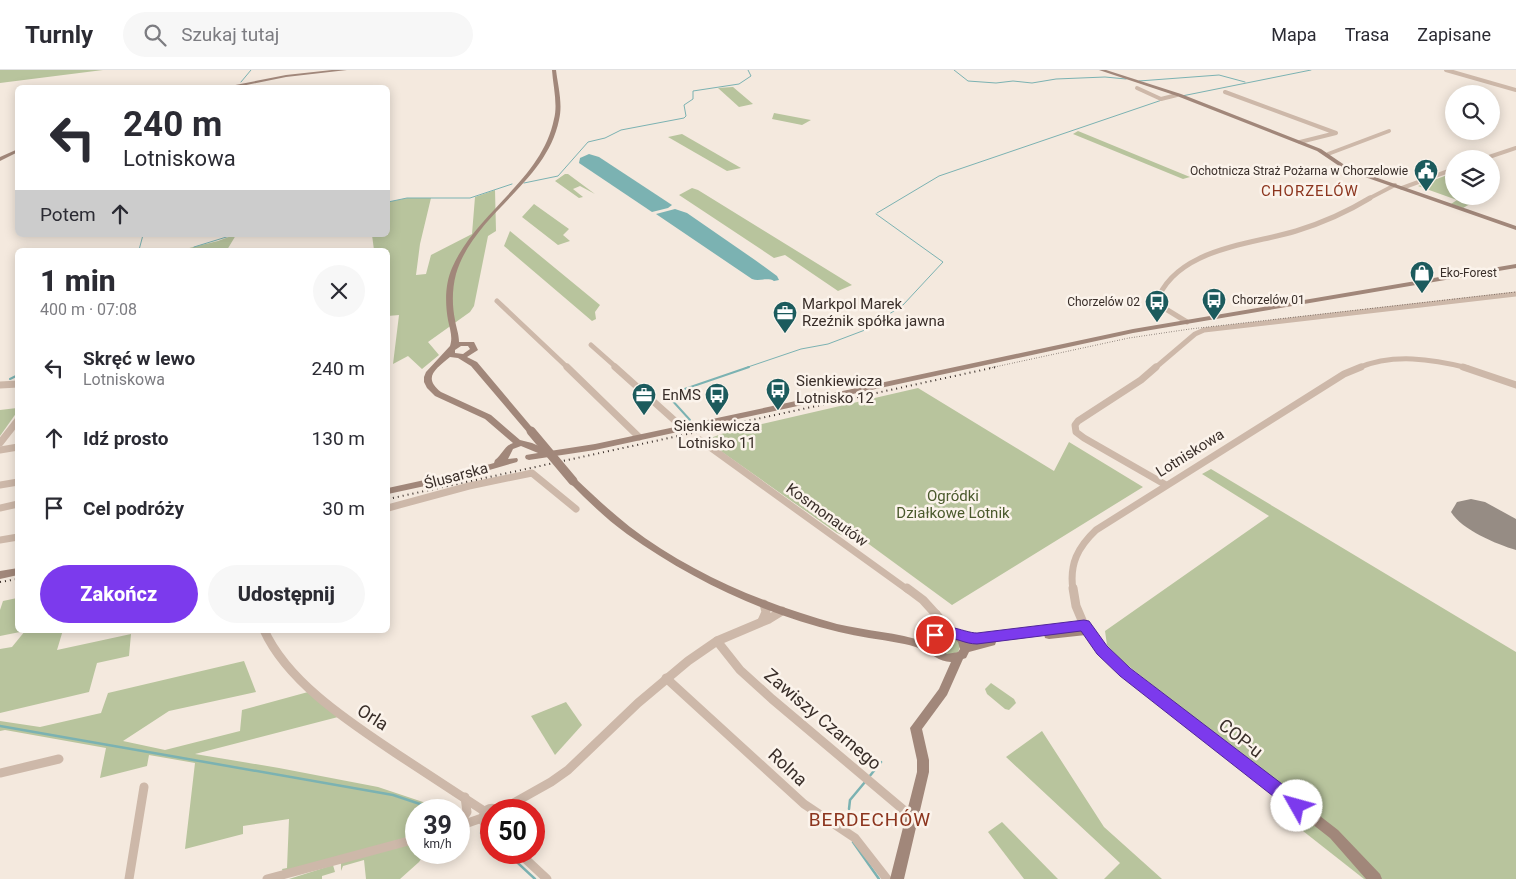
<!DOCTYPE html>
<html lang="pl">
<meta charset="utf-8">
<style>
:root{--surface:#fff;--page:#f7f7f7;--text:#2b2b33;--muted:#7c7c81;--line:#e1e1e2;--accent:#7c3aed}
body{margin:0;font-family:Roboto,sans-serif;background:var(--page);color:var(--text);height:100vh;display:flex;flex-direction:column;font-size:19px;white-space:nowrap}
*{box-sizing:border-box;margin:0}
p{font-size:16px;color:var(--muted)}
.icon{flex:none;width:28px;height:28px;fill:none;stroke:currentColor;stroke-width:2;stroke-linecap:round;stroke-linejoin:round}
.map{position:relative;flex:1;overflow:hidden}
.side{position:absolute;left:15px;top:178px;width:375px;height:385px;display:flex;flex-direction:column;background:var(--surface);border-radius:8px;box-shadow:0 2px 12px #0003}
.side>*{flex:none}
.hud{position:absolute;left:15px;top:15px;width:375px;height:152px;border-radius:8px;box-shadow:0 2px 12px #0003;background:#fff;color:var(--text);overflow:hidden}
.controls{position:absolute;left:1445px;top:15px;display:grid;gap:10px}
.controls a{display:grid;place-items:center;width:55px;height:55px;border-radius:50%;background:var(--surface);box-shadow:0 2px 12px #0003;font-size:25px}
.speed{position:absolute;left:405px;top:729px;display:flex;gap:10px;font-size:25px;font-weight:700;text-align:center}
.speed>*{display:grid;place-content:center;width:65px;height:65px;border-radius:50%;background:var(--surface);box-shadow:0 2px 12px #0003;line-height:1}
.speed small{font-size:12px;font-weight:400}
.speed .limit{border:8px solid #d22;background:#fff;color:#111}
.pin{position:absolute;display:grid;place-items:center;width:42px;height:42px;color:#fff;margin:-21px;border:2px solid #fff;border-radius:50%;box-shadow:0 1px 5px #0007}
.me{position:absolute;width:55px;margin:-28px;rotate:308deg;stroke-linejoin:round;filter:drop-shadow(0 0 4px #0008)}
.turn{display:flex;align-items:center;gap:18px;height:105px;padding:0 25px;font-size:22px}
.turn .icon{width:65px;height:65px;stroke-width:2.5}
.turn b{display:block;font-size:35px;line-height:42px}
.then{display:flex;align-items:center;height:48px;padding:0 25px;background:#0003;gap:10px;font-size:19px}
.round{display:grid;place-items:center;flex:none;width:52px;height:52px;border-radius:26px;background:var(--page)}
.overview{display:flex;align-items:center;justify-content:space-between;height:85px;padding:0 25px}
h1{font-size:30px;font-weight:800;line-height:38px}
.primary-button{display:flex;gap:10px;margin-top:auto;padding:10px 25px}
.primary-button a{flex:1;height:58px;border-radius:30px;background:var(--accent);color:#fff;font-size:20px;font-weight:800;line-height:58px;text-align:center}
.primary-button a+a{background:var(--page);color:var(--text)}
ul{padding:0;list-style:none}
li{display:flex;align-items:center;gap:15px;height:70px;padding:0 25px}
li div{flex:1}
li b{display:block;font-size:19px}
li em{font-style:normal}
header{display:flex;align-items:center;gap:30px;box-sizing:border-box;height:70px;padding:0 25px;background:var(--surface);border-bottom:1px solid var(--line)}
header strong{font-size:24px}
nav{display:flex;gap:28px;margin-inline-start:auto;font-size:18px}
.search{width:350px;height:45px;background:var(--page);display:flex;align-items:center;gap:12px;box-sizing:border-box;padding:0 18px;border-radius:28px;color:var(--muted);font-size:19px}
.map>svg:first-child{display:block}
.green{fill:#b8c49d}
.water{fill:#7bb2b2}
.lines{fill:none;stroke-linecap:round;stroke-linejoin:round}
.stream-far2{stroke:#7bb2b2;stroke-width:1}
.stream-far1{stroke:#7bb2b2;stroke-width:2}
.stream{stroke:#7bb2b2;stroke-width:2.5}
.runway{fill:#968c84;fill-rule:evenodd}
.street-far3{stroke:#cdb8a9;stroke-width:4}
.street-far2{stroke:#cdb8a9;stroke-width:5}
.street-far1{stroke:#cdb8a9;stroke-width:7}
.street{stroke:#cdb8a9;stroke-width:9}
.secondary{fill:#a1877a;fill-rule:evenodd}
.rail-far1{stroke:#392e29;stroke-width:1;stroke-dasharray:0.5 2;stroke-linecap:butt}
.rail{stroke:#392e29;stroke-width:2;stroke-dasharray:1 4;stroke-linecap:butt}
.secondary-bridge{stroke:#a1877a;stroke-width:9}
.route{fill:#7c3aed;stroke:#51269a}
.labels{text-anchor:middle;dominant-baseline:central;stroke-width:5;stroke-linejoin:round;paint-order:stroke}
.far-poi-label{font-size:12px;fill:#392e29;stroke:#fbf3eb;text-anchor:end}
.far-quarter-label{font-size:15px;letter-spacing:1px;fill:#8c351e;stroke:#fbf3eb}
.poi-label{font-size:15px;fill:#392e29;stroke:#fbf3eb;text-anchor:start}
.street-label{font-size:15px;fill:#392e29;stroke:#fbf3eb}
.park-label{font-size:15px;fill:#4a592c;stroke:#fbf3eb}
.near-street-label{font-size:18px;fill:#392e29;stroke:#fbf3eb}
.near-neighbourhood-label{font-size:19px;letter-spacing:1px;fill:#8c351e;stroke:#fbf3eb}
</style>
<header>
<strong>Turnly</strong>
<div class="search"><svg class="icon" aria-label="search" viewBox="0 0 24 24"><circle cx="10" cy="10" r="6"/><path d="M15 15l6 6"/></svg>Szukaj tutaj</div>
<nav><a>Mapa</a><a>Trasa</a><a>Zapisane</a></nav>
</header>
<div class="map">
<svg width="1516" height="809" viewBox="0 0 1516 809">
<rect width="100%" height="100%" fill="#f4e9de"/>
<g class="green">
<path d="M0,0H103L0,13Z"/>
<path d="M733,17L753,34L739,37L718,18Z"/>
<path d="M774,43L811,50L802,55L772,49Z"/>
<path d="M1078,61L1190,107L1183,109L1073,64Z"/>
<path d="M682,64L741,98L727,101L668,67Z"/>
<path d="M565,104H568L595,124L580,116L573,119L583,127L579,128L555,111Z"/>
<path d="M1450,104L1454,106V126H1484L1463,138L1451,134L1457,130L1418,116Z"/>
<path d="M692,118L698,120L852,215L838,221L785,185L774,188L679,125Z"/>
<path d="M495,120L496,161L488,166L474,236L470,242L428,272L439,285L422,299L408,286L393,294L399,245L388,246V180H374L372,165H388V132L407,128H431L420,174L416,205L426,204L431,185L472,164L475,127Z"/>
<path d="M534,134L569,159L563,165L570,171L558,175L522,147Z"/>
<path d="M510,161L600,235L595,242L596,249L592,251L504,176Z"/>
<path d="M234,165H236L227,180H181L218,171Z"/>
<path d="M918,318L1054,401L1069,372L1143,417L952,535L851,461L842,465L837,463L705,370L727,362Z"/>
<path d="M17,338V342L0,366V340Z"/>
<path d="M1211,399L1516,582V809H1380L1223,671L1121,590L1107,575L1105,561L1269,446L1202,404Z"/>
<path d="M17,528L18,560H63L57,580L131,564L129,586L97,593L89,622L0,643V579L12,577L25,561L0,566V540L3,531Z"/>
<path d="M944,565L954,567L961,574L958,582L948,585L939,580L936,572Z"/>
<path d="M244,591L256,622L169,641L123,671L165,680L240,661L242,640L308,622L338,647L195,684L279,698L378,717L447,740H416V765L283,802L282,799L287,798L289,749L243,756V764L185,779L195,693L149,685L147,696L100,708L106,678L5,660L0,661V651L40,657L101,643L108,623Z"/>
<path d="M991,613L1014,629L1016,633L1009,640L1005,639L987,624L985,619Z"/>
<path d="M566,632L582,655L555,685L531,646Z"/>
<path d="M1042,661L1104,757L1162,809H1104L1120,793L1006,687Z"/>
<path d="M1312,750L1326,762L1368,809H1364L1303,761Z"/>
<path d="M1002,752L1058,809H1024L988,762Z"/>
<path d="M416,772V782L425,783L419,792L400,809H366L364,790L343,796L341,801V793Z"/>
<path d="M333,795L335,802L322,806V809H289Z"/>
</g>
<g class="water">
<path d="M589,84L599,87L672,135L668,138L652,142L579,93L580,88Z"/>
<path d="M675,139L687,143L755,190L777,206L779,210L774,211C767,207 759,212 752,209L656,144Z"/>
</g>
<g class="lines">
<g class="stream-far2">
<path d="M954,0L968,11L996,13L1013,11L1032,13L1056,9L1105,7L1126,9"/>
<path d="M1139,11L1219,5L1245,12"/>
<path d="M241,12L251,0"/>
<path d="M1182,26L1311,0"/>
<path d="M524,113L558,106L588,72L605,68L621,60L684,48L686,46L684,35L693,29V21L739,14L751,6L748,0"/>
<path d="M388,132L407,128H470L512,114"/>
<path d="M877,143L939,106L1162,30"/>
<path d="M194,177L233,165"/>
<path d="M139,180L143,165"/>
<path d="M868,258L903,235L943,192L876,144"/>
<path d="M745,298L801,279L828,274L865,260"/>
</g>
<g class="stream-far1">
<path d="M10,309L18,305"/>
<path d="M690,350L670,328L673,323L749,297"/>
</g>
<g class="stream">
<path d="M0,656L393,725L438,740"/>
<path d="M869,707L881,692"/>
<path d="M849,739L850,730L865,712"/>
<path d="M481,763L491,770"/>
<path d="M853,772L879,809"/>
<path d="M506,782L535,809"/>
</g>
<path class="runway" d="M1471,429L1485,432L1516,449V480C1496,474 1462,460 1451,442L1457,432Z"/>
<g class="street-far3">
<path d="M1446,0L1516,20"/>
<path d="M1137,18L1161,29L1177,25"/>
<path d="M1225,22L1336,63L1300,72"/>
<path d="M1328,84L1389,61"/>
<path d="M1483,89L1516,78"/>
<path d="M1402,118L1454,99"/>
<path d="M1368,129L1395,115"/>
</g>
<g class="street-far2">
<path d="M497,231L568,298"/>
<path d="M1187,252L1156,233C1175,178 1250,175 1296,161C1322,153 1347,142 1370,128"/>
<path d="M591,275L617,298"/>
<path d="M1155,298L1195,264L1204,260L1516,224"/>
<path d="M1358,298C1393,283 1432,289 1468,298"/>
</g>
<g class="street-far1">
<path d="M567,297L639,367"/>
<path d="M615,297L683,358"/>
<path d="M1156,297L1141,310L1078,351L1075,355L1076,362L1084,368L1166,415"/>
<path d="M1463,297L1516,315"/>
<path d="M0,315L18,314"/>
<path d="M700,370L908,520"/>
<path d="M0,373L18,350"/>
<path d="M0,380L18,377"/>
<path d="M0,415L18,412"/>
<path d="M0,438L18,434"/>
<path d="M388,438L469,416L532,403L576,439"/>
<path d="M0,470L18,467"/>
<path d="M1073,520C1069,494 1078,477 1096,460L1344,304L1361,297"/>
</g>
<g class="street">
<path d="M907,518L923,530L953,563"/>
<path d="M1073,518L1076,536L1084,555"/>
<path d="M936,544L938,563"/>
<path d="M762,551L766,542L764,534"/>
<path d="M264,560C288,613 351,653 397,684C426,703 455,722 484,741"/>
<path d="M717,571L740,600L772,629L912,747"/>
<path d="M666,608L804,734L855,768L887,809"/>
<path d="M0,703L59,689"/>
<path d="M501,740L551,712L568,700L638,633L688,591L717,571L769,549L782,541"/>
<path d="M491,753L483,751C483,739 489,736 500,740"/>
<path d="M459,754L467,742L465,727"/>
<path d="M459,756L482,748"/>
<path d="M518,782L547,809"/>
<path d="M129,809L144,717"/>
<path d="M267,809L416,769"/>
</g>
<g class="secondary">
<path d="M332,0H347L286,7L232,18H220L286,5Z"/>
<path d="M552,0H556C558,16 563,34 559,50C546,114 474,143 456,204C452,219 452,235 455,250C456,257 459,264 459,272H474L478,280L467,287L477,292L535,361L534,363H528L471,296L458,288L450,287C436,299 422,307 441,322L491,345L520,370L532,373L550,381L595,374L1133,259L1516,194V198L1133,263L595,380L529,390L526,389L525,387L526,385L538,383L521,376L513,379L508,389L517,388L518,390L517,392L462,408L388,424V418L461,402L494,393L495,390C503,384 504,376 513,373L485,349L435,326L427,318L424,312V307L426,302L450,276C453,267 450,260 448,250C445,233 445,214 452,198C476,142 542,110 554,49C558,34 553,16 552,0ZM461,276H468L470,279L463,284L455,283V280Z"/>
<path d="M1099,0H1106L1181,24L1321,79L1349,98L1516,156V160L1345,100L1317,81L1177,26Z"/>
<path d="M18,79V82L0,91V87Z"/>
<path d="M573,408L576,409C594,426 611,442 630,457C690,503 764,534 837,554C866,561 897,562 926,572C934,554 945,557 960,563C965,564 972,564 977,564L1084,551L1088,552L1116,588L1338,760L1380,804L1382,809H1366L1330,768L1108,594L1086,565L1049,569L1045,568L1044,564L995,570L996,572L995,575L969,582L966,588L963,589L947,625L922,659L929,690V702L904,809H890L917,702V690L910,658L939,619L951,592C939,592 931,583 921,579C914,576 906,574 899,573C879,569 859,567 839,562C763,544 690,509 627,464C606,449 588,431 570,413L569,411ZM943,566L951,567L958,572L960,579L958,582L947,584L939,579L937,572Z"/>
<path d="M18,498V505L0,509V501Z"/>
</g>
<path class="rail-far1" d="M990,298L1129,268L1190,259L1516,222"/>
<g class="rail">
<path d="M388,429L996,297"/>
<path d="M0,512L18,509"/>
</g>
<path class="secondary-bridge" d="M531,361L573,411"/>
</g>
<path class="route" d="M1084,550L1089,551L1107,576L1130,598L1303,730L1305,736L1303,741L1297,743L1292,741L1120,606L1097,584L1081,561L977,574C965,574 954,567 945,567C939,568 937,571 930,569L928,565C938,547 963,563 977,563Z"/>
<defs>
<symbol id="civic-pin" viewBox="-11 -11 22 30"><path d="M0 17L-7.5 6A9.5 9.5 0 1 1 7.5 6Z" fill="#1c5b5d" stroke="#fbf3eb"/><path d="M-.6-6.5H3V-4.5H.6V-3L4-1V1h2V6H-6V1h2V-1L-.6-3ZM-1.2 2.5V6h2.4V2.5Z" fill="#fff"/></symbol>
<symbol id="shop-pin" viewBox="-11 -11 22 30"><path d="M0 17L-7.5 6A9.5 9.5 0 1 1 7.5 6Z" fill="#1c5b5d" stroke="#fbf3eb"/><path d="M-5-2.5h2.3a2.7 3.5 0 0 1 5.4 0H5L5.5 6h-11ZM-1.5-2.5h3a1.5 2.3 0 0 0-3 0Z" fill="#fff"/></symbol>
<symbol id="bus-pin" viewBox="-11 -11 22 30"><path d="M0 17L-7.5 6A9.5 9.5 0 1 1 7.5 6Z" fill="#1c5b5d" stroke="#fbf3eb"/><path d="M-5-6H5V4H4V6H2V4H-2V6H-4V4H-5ZM-3.5-4V0h7V-4ZM-3.5 1.2v1.5H-2V1.2ZM2 1.2v1.5H3.5V1.2Z" fill="#fff"/></symbol>
<symbol id="office-pin" viewBox="-11 -11 22 30"><path d="M0 17L-7.5 6A9.5 9.5 0 1 1 7.5 6Z" fill="#1c5b5d" stroke="#fbf3eb"/><path d="M-6-3h4V-5.5h4V-3h4V5H-6ZM-1-4.5V-3h2v-1.5ZM-6 0V1H6V0Z" fill="#fff"/></symbol>
</defs>
<g fill-rule="evenodd">
<use href="#civic-pin" x="1412" y="87" width="28" height="38"/>
<use href="#shop-pin" x="1408" y="189" width="28" height="38"/>
<use href="#bus-pin" x="1200" y="216" width="28" height="38"/>
<use href="#bus-pin" x="1143" y="218" width="28" height="38"/>
<use href="#office-pin" x="771" y="229" width="28" height="38"/>
<use href="#bus-pin" x="764" y="306" width="28" height="38"/>
<use href="#office-pin" x="630" y="311" width="28" height="38"/>
<use href="#bus-pin" x="703" y="311" width="28" height="38"/>
</g>
<g class="labels">
<g class="far-poi-label">
<text x="1408" y="101">Ochotnicza Straż Pożarna w Chorzelowie</text>
<text x="1440" y="203" text-anchor="start">Eko-Forest</text>
<text x="1232" y="230" text-anchor="start">Chorzelów 01</text>
<text x="1140" y="232">Chorzelów 02</text>
</g>
<g class="far-quarter-label">
<text x="1310" y="121">CHORZELÓW</text>
</g>
<g class="poi-label">
<text x="802" y="234">Markpol Marek<tspan x="802" dy="17">Rzeźnik spółka jawna</tspan></text>
<text x="796" y="311">Sienkiewicza<tspan x="796" dy="17">Lotnisko 12</tspan></text>
<text x="662" y="325">EnMS</text>
<text x="717" y="356" text-anchor="middle">Sienkiewicza<tspan x="717" dy="17">Lotnisko 11</tspan></text>
</g>
<g class="street-label">
<text transform="translate(1190 383) rotate(-32)">Lotniskowa</text>
<text transform="translate(456 406) rotate(-15)">Ślusarska</text>
<text transform="translate(827 445) rotate(36)">Kosmonautów</text>
</g>
<g class="park-label">
<text x="953" y="426">Ogródki<tspan x="953" dy="17">Działkowe Lotnik</tspan></text>
</g>
<g class="near-street-label">
<text transform="translate(373 647) rotate(32)">Orla</text>
<text transform="translate(823 649) rotate(40)">Zawiszy Czarnego</text>
<text transform="translate(1241 668) rotate(38)">COP-u</text>
<text transform="translate(788 697) rotate(43)">Rolna</text>
</g>
<g class="near-neighbourhood-label">
<text x="870" y="749">BERDECHÓW</text>
</g>
</g>
</svg>
<div class="controls">
<a><svg class="icon" aria-label="search" viewBox="0 0 24 24"><circle cx="10" cy="10" r="6"/><path d="M15 15l6 6"/></svg></a>
<a><svg class="icon" aria-label="layers" viewBox="0 0 24 24"><path d="M12 4l9 5-9 5-9-5zM3 14l9 5 9-5"/></svg></a>
</div>
<div class="speed"><div>39<small>km/h</small></div><div class="limit">50</div></div>
<div class="pin" style="left:935px;top:565px;background:#d93025"><svg class="icon" aria-label="arrive" viewBox="0 0 24 24"><path d="M6 21V4h12l-3 4 3 4H6"/></svg></div>
<svg class="me" style="left:1297px;top:736px" viewBox="-20 -20 40 40"><circle r="19" fill="#fff"/><path d="M0-13L10 11 0 6-10 11z" fill="#7c3aed"/></svg>
<div class="hud">
<div class="turn"><svg class="icon" aria-label="left" viewBox="0 0 24 24"><path d="M17 20v-9H6M10 6l-5 5 5 5"/></svg><div><b>240 m</b>Lotniskowa</div></div>
<div class="then">Potem<svg class="icon" aria-label="ahead" viewBox="0 0 24 24"><path d="M12 20V5M6 11l6-6 6 6"/></svg></div>
</div>
<section class="side">
<div class="overview"><div><h1>1 min</h1><p>400 m · 07:08</p></div><a class="round"><svg class="icon" aria-label="close" viewBox="0 0 24 24"><path d="M6 6l12 12M18 6L6 18"/></svg></a></div>
<ul>
<li><svg class="icon" aria-label="left" viewBox="0 0 24 24"><path d="M17 20v-9H6M10 6l-5 5 5 5"/></svg><div><b>Skręć w lewo</b><p>Lotniskowa</p></div><em>240 m</em></li>
<li><svg class="icon" aria-label="ahead" viewBox="0 0 24 24"><path d="M12 20V5M6 11l6-6 6 6"/></svg><div><b>Idź prosto</b></div><em>130 m</em></li>
<li><svg class="icon" aria-label="arrive" viewBox="0 0 24 24"><path d="M6 21V4h12l-3 4 3 4H6"/></svg><div><b>Cel podróży</b></div><em>30 m</em></li>
</ul>
<div class="primary-button"><a>Zakończ</a><a>Udostępnij</a></div>
</section>
</div>
